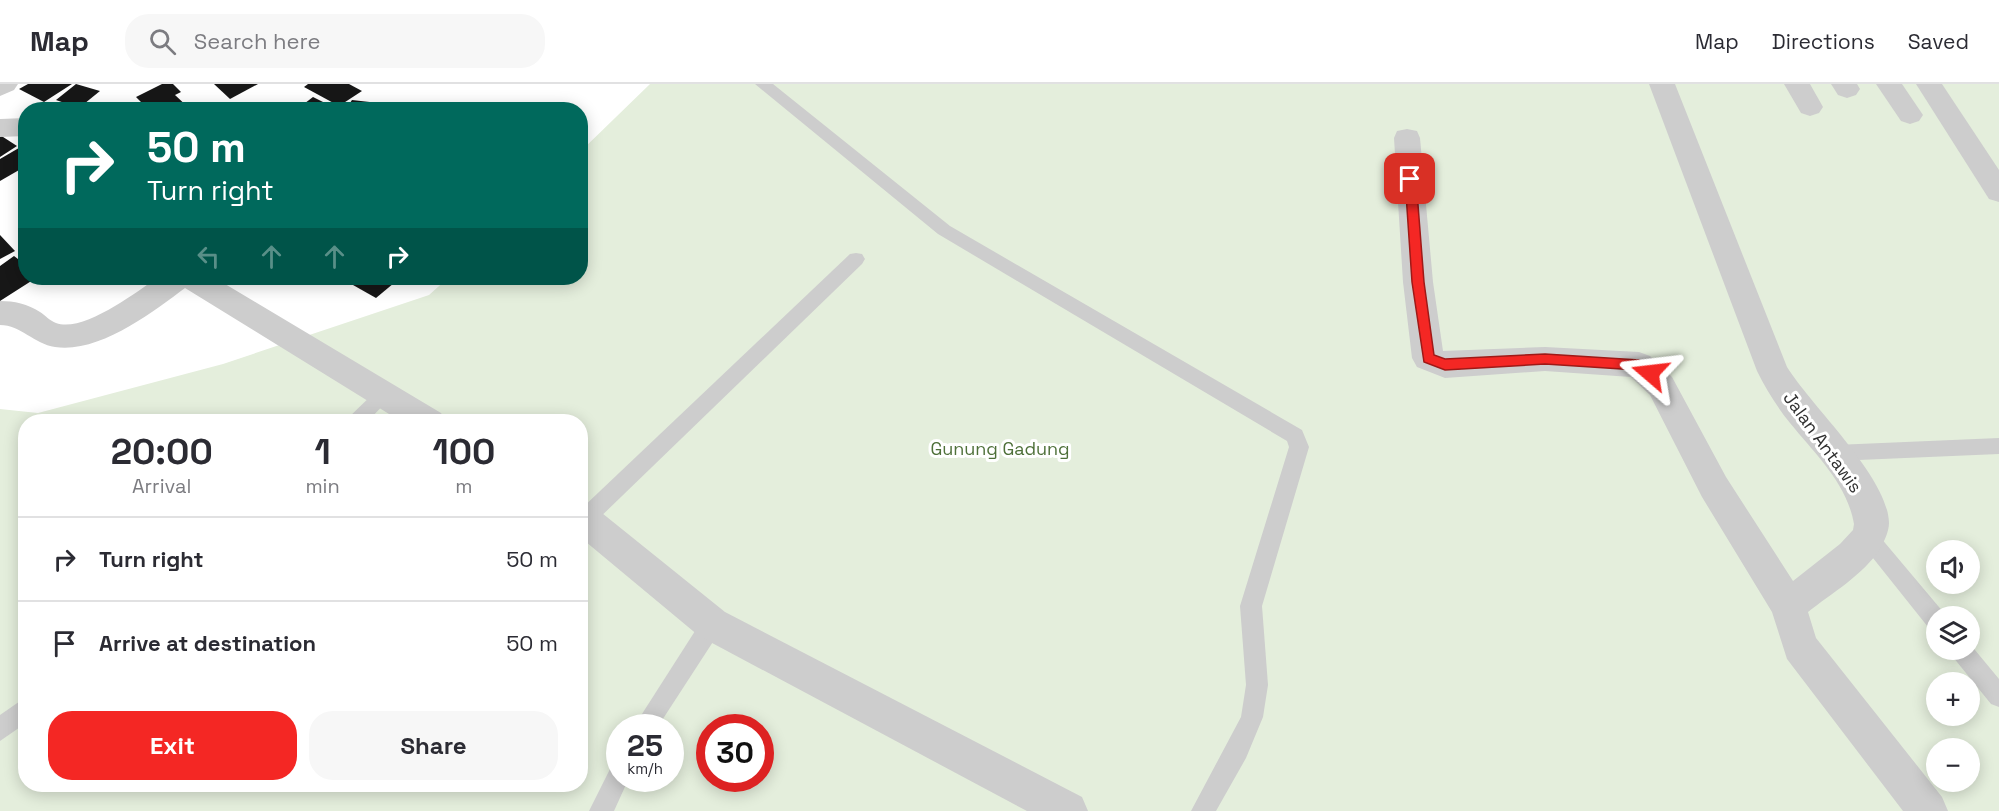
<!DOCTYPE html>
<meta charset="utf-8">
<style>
:root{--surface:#fff;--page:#f7f7f7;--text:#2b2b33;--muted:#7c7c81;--line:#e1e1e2;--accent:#f42724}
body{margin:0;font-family:"Space Grotesk",sans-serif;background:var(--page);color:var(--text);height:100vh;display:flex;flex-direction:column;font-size:22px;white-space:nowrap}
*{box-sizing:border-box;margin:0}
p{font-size:20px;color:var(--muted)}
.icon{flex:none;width:33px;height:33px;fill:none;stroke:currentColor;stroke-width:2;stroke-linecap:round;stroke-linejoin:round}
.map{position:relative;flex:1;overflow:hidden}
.sheet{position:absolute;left:18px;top:330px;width:570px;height:378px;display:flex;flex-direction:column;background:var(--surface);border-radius:24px;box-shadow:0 3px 15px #0003}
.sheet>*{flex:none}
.hud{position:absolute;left:18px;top:18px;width:570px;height:183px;border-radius:24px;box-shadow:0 3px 15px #0003;background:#00695c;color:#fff;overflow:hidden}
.fabs{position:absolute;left:1926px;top:456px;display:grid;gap:12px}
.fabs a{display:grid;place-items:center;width:54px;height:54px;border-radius:50%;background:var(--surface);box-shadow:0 3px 15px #0003;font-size:30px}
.speed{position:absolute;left:606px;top:630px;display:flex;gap:12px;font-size:30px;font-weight:700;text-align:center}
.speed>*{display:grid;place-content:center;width:78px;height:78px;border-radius:50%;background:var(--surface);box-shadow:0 3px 15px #0003;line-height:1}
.speed small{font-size:15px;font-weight:400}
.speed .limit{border:9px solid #d22;background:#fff;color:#111}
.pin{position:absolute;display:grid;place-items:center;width:51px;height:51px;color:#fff;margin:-26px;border-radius:12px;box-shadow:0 3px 9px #0006}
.me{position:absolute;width:66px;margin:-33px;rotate:287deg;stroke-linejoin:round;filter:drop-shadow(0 0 4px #0008)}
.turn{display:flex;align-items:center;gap:21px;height:126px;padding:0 30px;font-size:27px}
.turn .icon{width:78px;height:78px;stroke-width:2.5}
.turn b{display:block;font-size:42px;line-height:51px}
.lanes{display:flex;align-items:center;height:57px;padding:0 30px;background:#0003;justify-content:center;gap:30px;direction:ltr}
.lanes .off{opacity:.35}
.eta{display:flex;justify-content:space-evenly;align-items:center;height:102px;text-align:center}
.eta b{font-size:36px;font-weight:700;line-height:42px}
.button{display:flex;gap:12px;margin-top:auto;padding:12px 30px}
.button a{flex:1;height:69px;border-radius:24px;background:var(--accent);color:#fff;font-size:24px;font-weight:700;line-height:69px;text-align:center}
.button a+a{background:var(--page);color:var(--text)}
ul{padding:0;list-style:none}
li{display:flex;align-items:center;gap:18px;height:84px;padding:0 30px;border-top:2px solid var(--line)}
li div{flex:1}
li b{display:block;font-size:22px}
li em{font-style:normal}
header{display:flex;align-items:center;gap:36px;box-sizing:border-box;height:84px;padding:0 30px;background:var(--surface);border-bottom:2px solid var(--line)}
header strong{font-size:28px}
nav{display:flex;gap:33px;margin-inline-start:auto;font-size:21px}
.search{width:420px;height:54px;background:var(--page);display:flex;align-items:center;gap:15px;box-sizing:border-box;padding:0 21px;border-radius:24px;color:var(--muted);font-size:22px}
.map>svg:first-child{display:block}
.green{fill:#e4eedc;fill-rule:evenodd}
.building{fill:#171717}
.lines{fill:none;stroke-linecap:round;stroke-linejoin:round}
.lane{fill:#cdcdcd;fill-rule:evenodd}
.street{fill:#cdcdcd;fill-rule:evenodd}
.route{fill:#f42724;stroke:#9f1917;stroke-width:1.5}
.labels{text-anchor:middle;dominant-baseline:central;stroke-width:6;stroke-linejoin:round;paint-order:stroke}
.street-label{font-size:18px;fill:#303030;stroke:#fff}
.park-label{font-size:18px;fill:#4e7039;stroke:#fff}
</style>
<header>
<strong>Map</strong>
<div class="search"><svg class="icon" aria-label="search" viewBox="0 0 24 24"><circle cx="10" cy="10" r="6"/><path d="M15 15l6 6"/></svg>Search here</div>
<nav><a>Map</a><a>Directions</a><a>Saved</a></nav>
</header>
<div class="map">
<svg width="1999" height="727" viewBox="0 0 1999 727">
<rect width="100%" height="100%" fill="#fff"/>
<path class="green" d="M650,0H1999V727H0V325L38,329L223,280L429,211L448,194H580L581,67ZM26,338H580V700H26ZM1936,466H1970V500H1936ZM1936,532H1970V566H1936ZM1936,598H1970V632H1936ZM620,644H670V694H620ZM710,644H760V694H710ZM1936,664H1970V698H1936Z"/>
<g class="building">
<path d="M28,0H72L44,18L19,5Z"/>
<path d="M76,0L100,7L79,24L56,16Z"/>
<path d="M162,0H173L181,8L175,11L191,26H129L142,19L136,13Z"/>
<path d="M214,0H258L230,15Z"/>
<path d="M308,0H349L362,7L339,22L304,3Z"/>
<path d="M313,13L331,22L326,26H296Z"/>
<path d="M352,16L396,21L393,26H345Z"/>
<path d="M0,51L17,62L0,73Z"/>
<path d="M24,61L26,82L0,97V75Z"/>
<path d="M0,151L15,167L0,175Z"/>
<path d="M14,172L26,181V194H36L0,217V182Z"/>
<path d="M363,194H400L376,214L353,201Z"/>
</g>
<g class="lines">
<g class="lane">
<path d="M755,0H773L950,142L1302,346L1309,363L1262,522L1268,601L1263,633L1246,674L1216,727H1191L1241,633L1246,601L1240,522L1289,363L1287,357L938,150Z"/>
<path d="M856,169L862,170L865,175L862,180L592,441L580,442V426L850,170Z"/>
<path d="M385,302L392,305L394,310L367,338H344L378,305Z"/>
<path d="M1999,354V370L1835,377L1828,375L1825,369L1828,363L1835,361Z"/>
<path d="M1868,444L1875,447L1944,529L1945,532H1936V546L1928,543L1861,459L1858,453L1861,447Z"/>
<path d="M712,530L720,533L723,540L720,547L657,644H633L704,533Z"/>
<path d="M1970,560L1999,595V623L1991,620L1953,573L1950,566H1970Z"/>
<path d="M26,613V639L0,657V631Z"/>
<path d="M620,678V694H629L614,727H589L612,681Z"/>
</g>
<g class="street">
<path d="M0,0H18L14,6L0,12Z"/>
<path d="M1649,0H1675L1787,283C1812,323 1888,393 1889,439C1889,447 1884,458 1880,465C1863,491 1832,509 1808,528L1816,554L1942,713L1948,727H1903L1787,575L1772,528L1702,413L1650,311L1631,293L1545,287L1445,294L1417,283L1412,274L1403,198L1394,54L1397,47L1407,45L1417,47L1420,54L1433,198L1443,267L1545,263L1639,268L1650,272L1672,293L1726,393L1793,497L1840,460L1853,446L1854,440C1847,399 1815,370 1790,339C1777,323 1766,305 1757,287Z"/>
<path d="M1784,0H1810L1823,23L1819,29L1810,32L1801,29Z"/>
<path d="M1831,0H1857L1860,5L1856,11L1847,14L1838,11Z"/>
<path d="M1876,0H1902L1923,31L1919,37L1910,40L1901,37Z"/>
<path d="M1916,0H1942L1999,86V118L1989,115Z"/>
<path d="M26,34V52L0,53V35Z"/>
<path d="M157,194H215L441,329L446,338H402L185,204C153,228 98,270 55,263C34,260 21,241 0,241V217C14,217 28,220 40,228C45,231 50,237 56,239C83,249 135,209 157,194Z"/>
<path d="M580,417L592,421L725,528L1082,713L1088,727H1027L699,552L580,453Z"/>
</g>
</g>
<path class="route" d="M1410,91L1416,95L1424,198L1434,271L1445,275L1545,270L1639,276L1654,285V293H1645L1637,286L1545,280L1445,286L1424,278L1412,198L1405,95Z"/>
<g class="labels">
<g class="street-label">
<text transform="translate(1823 358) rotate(54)">Jalan Antawis</text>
</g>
<g class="park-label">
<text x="1000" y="364">Gunung Gadung</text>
</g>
</g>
</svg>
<div class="fabs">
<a><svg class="icon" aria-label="sound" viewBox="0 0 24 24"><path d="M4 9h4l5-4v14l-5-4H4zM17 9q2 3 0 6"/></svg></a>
<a><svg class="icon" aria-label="layers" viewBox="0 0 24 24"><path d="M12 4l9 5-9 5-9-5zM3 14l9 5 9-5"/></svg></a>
<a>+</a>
<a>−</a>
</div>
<div class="speed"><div>25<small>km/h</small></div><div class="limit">30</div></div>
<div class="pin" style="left:1410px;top:95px;background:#d93025"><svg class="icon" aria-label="arrive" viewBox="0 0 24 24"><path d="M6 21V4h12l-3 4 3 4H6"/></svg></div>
<svg class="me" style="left:1650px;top:289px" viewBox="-20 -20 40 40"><path d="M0-17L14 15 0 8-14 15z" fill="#f42724" stroke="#fff" stroke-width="4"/></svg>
<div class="hud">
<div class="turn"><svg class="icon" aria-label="right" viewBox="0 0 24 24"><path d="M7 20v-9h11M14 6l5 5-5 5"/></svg><div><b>50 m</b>Turn right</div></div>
<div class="lanes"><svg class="icon off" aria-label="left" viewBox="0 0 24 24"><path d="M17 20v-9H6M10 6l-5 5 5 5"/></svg><svg class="icon off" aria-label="ahead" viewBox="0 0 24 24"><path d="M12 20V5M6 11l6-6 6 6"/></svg><svg class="icon off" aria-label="ahead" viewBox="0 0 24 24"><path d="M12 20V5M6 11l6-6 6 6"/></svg><svg class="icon" aria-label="right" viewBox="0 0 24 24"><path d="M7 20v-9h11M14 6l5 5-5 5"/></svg></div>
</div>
<section class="sheet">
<div class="eta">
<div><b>20:00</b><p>Arrival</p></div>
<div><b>1</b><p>min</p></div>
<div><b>100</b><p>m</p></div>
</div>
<ul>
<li><svg class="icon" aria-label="right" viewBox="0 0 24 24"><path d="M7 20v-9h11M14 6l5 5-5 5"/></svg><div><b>Turn right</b></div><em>50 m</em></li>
<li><svg class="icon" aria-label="arrive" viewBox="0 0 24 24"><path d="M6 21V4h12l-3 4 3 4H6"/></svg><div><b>Arrive at destination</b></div><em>50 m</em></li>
</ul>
<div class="button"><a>Exit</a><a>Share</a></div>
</section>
</div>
